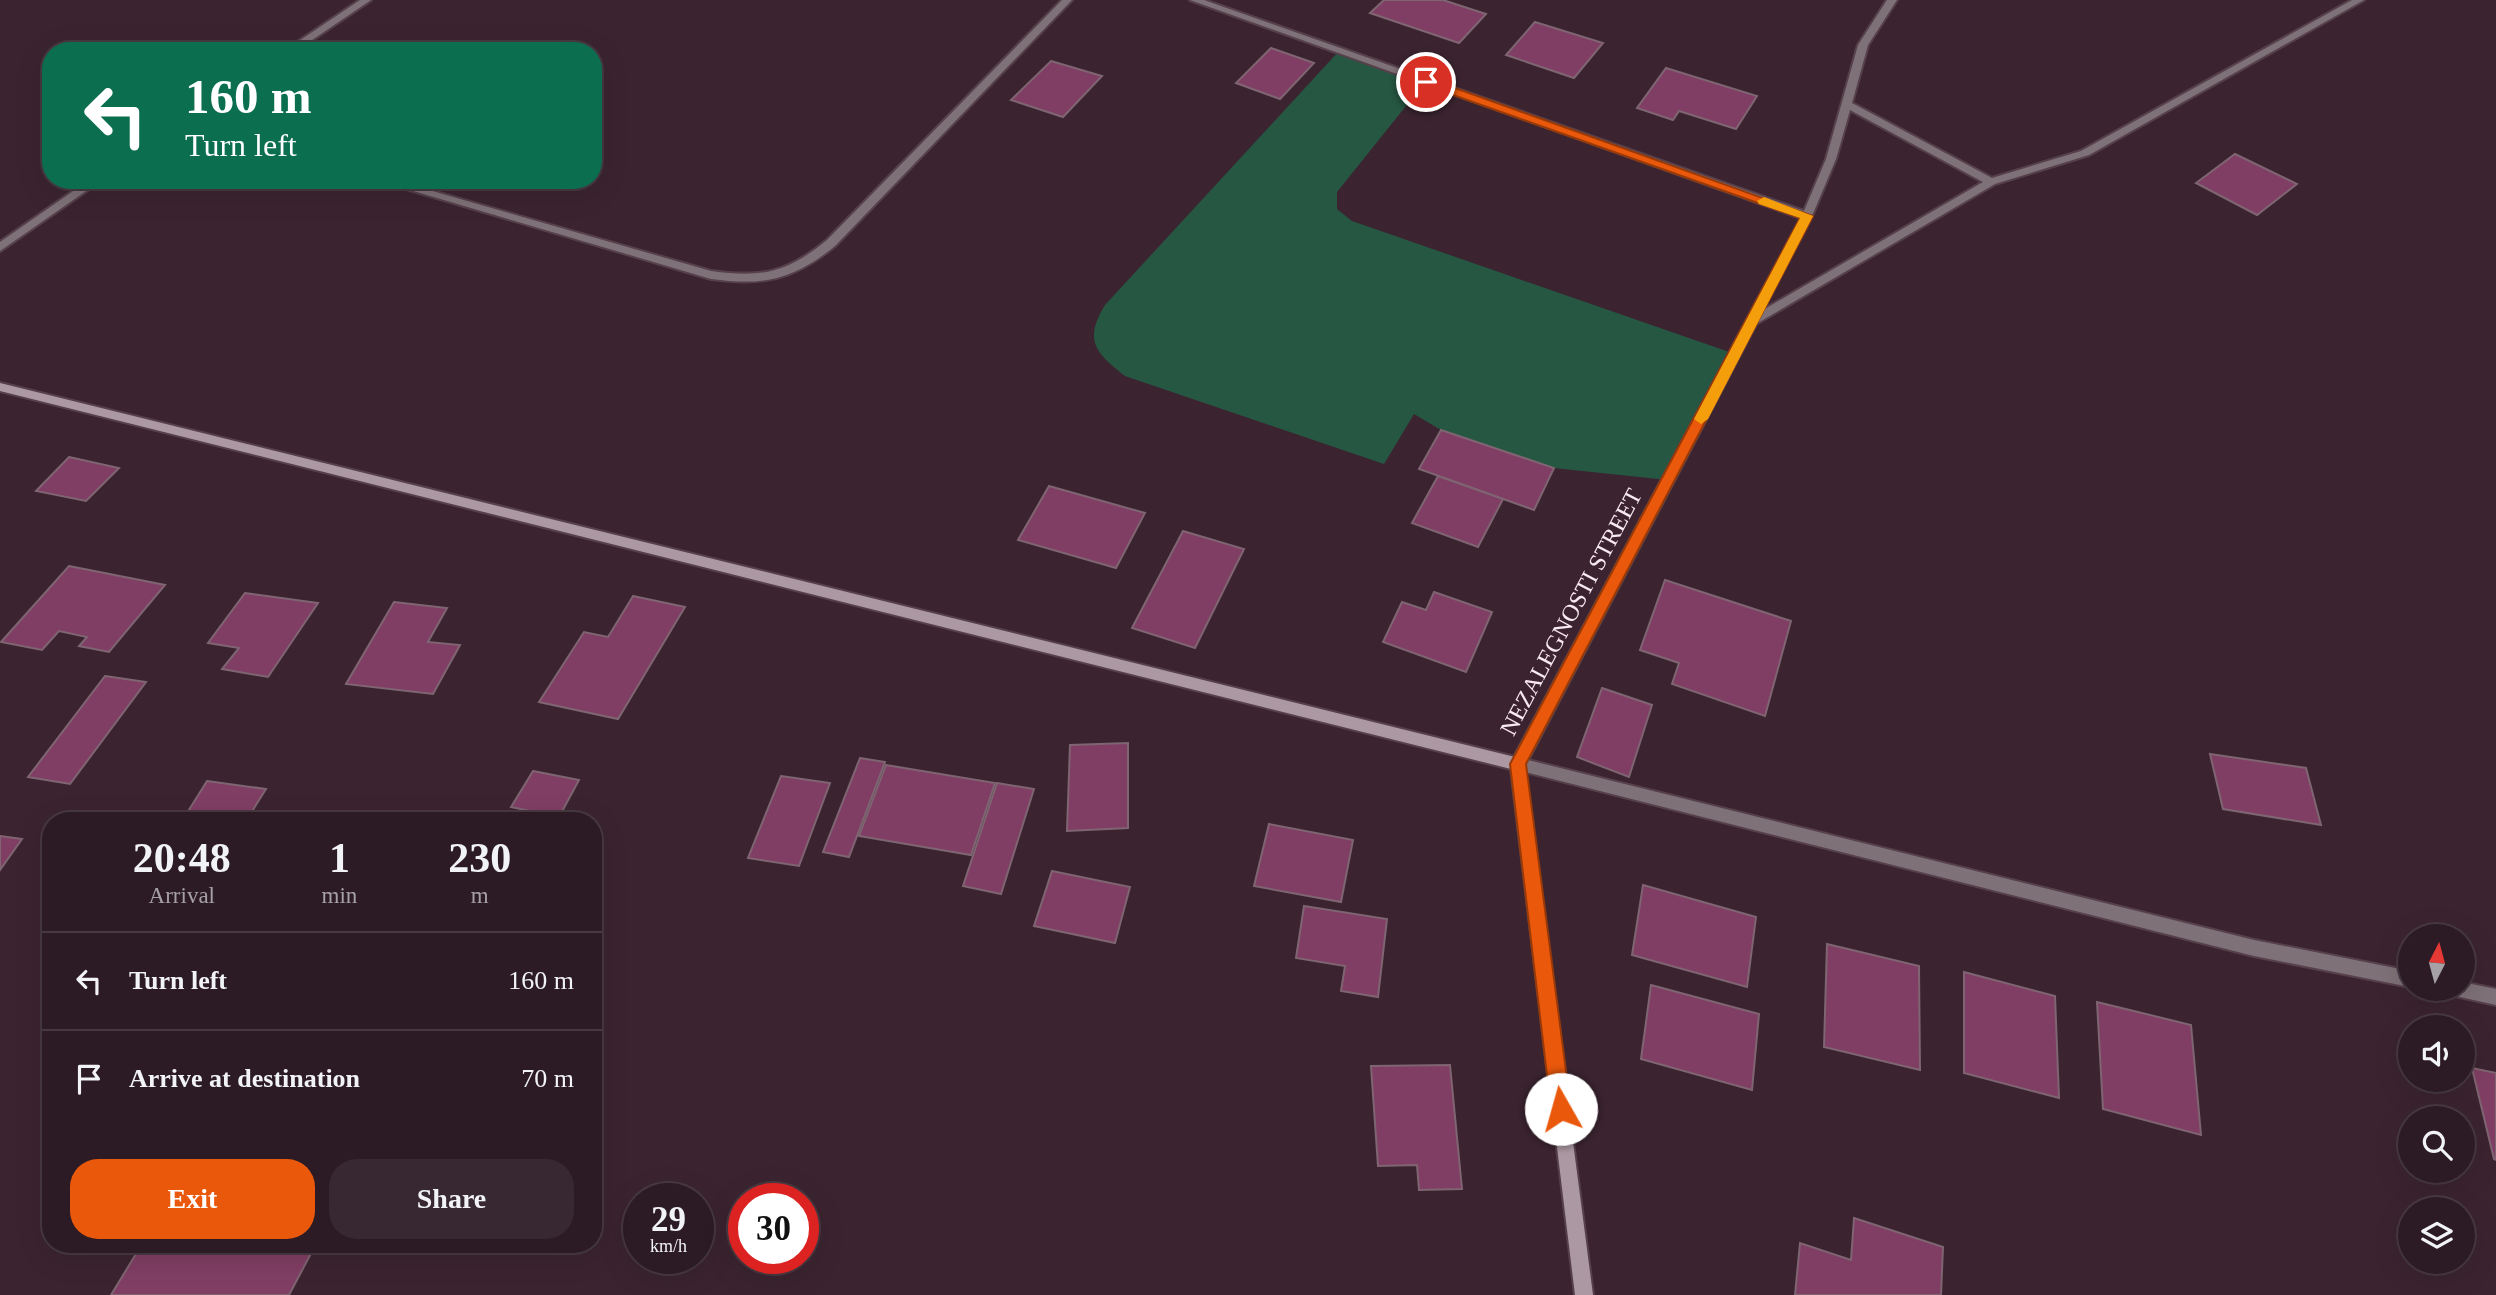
<!DOCTYPE html>
<style>
:root{--surface:#2c1b24;--page:#382831;--text:#f1f3f6;--muted:#a6a1a6;--line:#483941;--accent:#ea580c}
body{margin:0;font-family:"Times New Roman",serif;background:var(--page);color:var(--text);height:100vh;display:flex;flex-direction:column;font-size:26px;white-space:nowrap}
*{box-sizing:border-box;margin:0}
p{font-size:23px;color:var(--muted)}
.icon{flex:none;width:38px;height:38px;fill:none;stroke:currentColor;stroke-width:2;stroke-linecap:round;stroke-linejoin:round}
.map{position:relative;flex:1;overflow:hidden}
.panel{position:absolute;left:42px;top:812px;width:560px;height:441px;display:flex;flex-direction:column;background:var(--surface);border-radius:28px;box-shadow:0 7px 28px #0002,0 0 0 2px var(--line)}
.panel>*{flex:none}
.banner{position:absolute;left:42px;top:42px;width:560px;height:147px;border-radius:28px;box-shadow:0 7px 28px #0002,0 0 0 2px var(--line);background:#0b6e4f;color:#fff;overflow:hidden}
.needle{width:46px;rotate:6deg}
.fabs{position:absolute;left:2398px;top:924px;display:grid;gap:14px}
.fabs a{display:grid;place-items:center;width:77px;height:77px;border-radius:50%;background:var(--surface);box-shadow:0 7px 28px #0002,0 0 0 2px var(--line);font-size:35px}
.speed{position:absolute;left:623px;top:1183px;display:flex;gap:14px;font-size:35px;font-weight:700;text-align:center}
.speed>*{display:grid;place-content:center;width:91px;height:91px;border-radius:50%;background:var(--surface);box-shadow:0 7px 28px #0002,0 0 0 2px var(--line);line-height:1}
.speed small{font-size:18px;font-weight:400}
.speed .limit{border:10px solid #d22;background:#fff;color:#111}
.pin{position:absolute;display:grid;place-items:center;width:60px;height:60px;color:#fff;margin:-30px;border:4px solid #fff;border-radius:50%;box-shadow:0 2px 7px #0007}
.me{position:absolute;width:77px;margin:-38px;rotate:353deg;stroke-linejoin:round;filter:drop-shadow(0 0 5px #0008)}
.turn{display:flex;align-items:center;gap:24px;height:147px;padding:0 28px;font-size:32px}
.turn .icon{width:91px;height:91px;stroke-width:2.5}
.turn b{display:block;font-size:49px;line-height:60px}
.eta{display:flex;justify-content:space-evenly;align-items:center;height:119px;text-align:center}
.eta b{font-size:42px;font-weight:600;line-height:49px}
.primary-button{display:flex;gap:14px;margin-top:auto;padding:14px 28px}
.primary-button a{flex:1;height:80px;border-radius:28px;background:var(--accent);color:#fff;font-size:28px;font-weight:600;line-height:80px;text-align:center}
.primary-button a+a{background:var(--page);color:var(--text)}
ul{padding:0;list-style:none}
li{display:flex;align-items:center;gap:21px;height:98px;padding:0 28px;border-top:2px solid var(--line)}
li div{flex:1}
li b{display:block;font-size:26px}
li em{font-style:normal}
.map>svg:first-child{display:block}
.green{fill:#265743}
.building{fill:#803e64;stroke:#7f6472;stroke-width:2}
.lines{fill:none;stroke-linecap:round;stroke-linejoin:round}
.street-casing{stroke:#56404b;stroke-width:4}
.secondary-casing{stroke:#56404b;stroke-width:4}
.street{fill:#7e7177;fill-rule:evenodd}
.secondary{fill:#ac98a2;fill-rule:evenodd}
.route{fill:#ea580c;stroke:#983908;stroke-width:2}
.slow{fill:#f59e0b}
.labels{text-anchor:middle;dominant-baseline:central;stroke-width:5;stroke-linejoin:round;paint-order:stroke}
.street-label{font-size:24px;fill:#f9e9f1;stroke:#3b2430}
</style>
<div class="map">
<svg width="2496" height="1295" viewBox="0 0 2496 1295">
<rect width="100%" height="100%" fill="#3b2430"/>
<path class="green" d="M1339,51L1426,81L1337,192V209L1352,221L1735,354L1668,480L1554,468L1441,430L1414,414L1384,464L1125,376C1096,353 1083,341 1105,305Z"/>
<g class="building">
<path d="M1384,0H1443L1486,14L1459,43L1370,13Z"/>
<path d="M1535,22L1603,43L1574,78L1506,55Z"/>
<path d="M1271,48L1314,63L1280,99L1236,83Z"/>
<path d="M1051,61L1102,76L1063,117L1011,100Z"/>
<path d="M1666,68L1757,96L1736,129L1679,111L1673,120L1637,108Z"/>
<path d="M2235,154L2297,184L2257,215L2196,183Z"/>
<path d="M1441,430L1554,468L1534,510L1419,469Z"/>
<path d="M69,457L119,468L86,501L36,491Z"/>
<path d="M1438,476L1503,499L1478,547L1412,523Z"/>
<path d="M1049,486L1145,513L1116,568L1018,540Z"/>
<path d="M1183,531L1244,549L1195,648L1132,628Z"/>
<path d="M69,566L165,585L109,652L79,646L87,637L59,631L42,650L1,642Z"/>
<path d="M1665,580L1791,621L1765,716L1672,684L1679,663L1640,650Z"/>
<path d="M1434,592L1492,612L1466,672L1383,642L1402,602L1426,610Z"/>
<path d="M245,593L318,603L268,677L222,669L239,648L208,643Z"/>
<path d="M633,596L685,607L618,719L539,702L584,632L608,637Z"/>
<path d="M394,602L447,608L428,642L460,645L433,694L346,684Z"/>
<path d="M105,676L146,682L70,784L28,777Z"/>
<path d="M1602,688L1652,705L1629,777L1577,757Z"/>
<path d="M1128,743V828L1067,831L1070,745Z"/>
<path d="M2210,754L2306,768L2321,825L2223,809Z"/>
<path d="M860,758L885,762L849,857L823,852Z"/>
<path d="M886,765L995,783L971,855L859,836Z"/>
<path d="M533,771L579,780L559,817L511,807Z"/>
<path d="M781,776L830,783L799,866L748,858Z"/>
<path d="M207,781L266,789L246,821H182Z"/>
<path d="M997,783L1034,789L1001,894L963,886Z"/>
<path d="M1269,824L1353,840L1341,902L1254,886Z"/>
<path d="M0,836L22,839L0,870Z"/>
<path d="M1052,871L1130,887L1115,943L1034,926Z"/>
<path d="M1643,885L1756,917L1747,987L1632,955Z"/>
<path d="M1304,906L1387,919L1378,997L1341,991L1345,966L1296,958Z"/>
<path d="M1827,944L1919,966L1920,1070L1824,1047Z"/>
<path d="M1964,972L2055,996L2059,1098L1964,1073Z"/>
<path d="M1651,985L1759,1014L1752,1090L1641,1059Z"/>
<path d="M2097,1002L2191,1025L2201,1135L2103,1109Z"/>
<path d="M1450,1065L1462,1189L1419,1190L1417,1165L1378,1166L1371,1066Z"/>
<path d="M2472,1068L2496,1073V1160L2494,1159Z"/>
<path d="M1854,1218L1943,1247L1941,1295H1795L1800,1243L1851,1260Z"/>
<path d="M142,1244H316L289,1295H111Z"/>
</g>
<g class="lines">
<defs>
<g id="street">
<path d="M360,0H371L296,51H284Z"/>
<path d="M1062,0H1072L835,246C793,280 764,286 711,279L376,180H394L711,271C762,278 787,273 827,240Z"/>
<path d="M1190,0H1204L1804,211L1826,159L1858,45L1887,0H1897L1868,45L1852,103L1992,178L2081,151L2352,0H2364L2089,155L1995,184L1756,324L1528,760L2254,940L2410,971V987L2254,956L1513,769L1511,764L1513,759L1801,218ZM1850,110L1983,182L1763,310L1812,216L1836,159Z"/>
<path d="M89,180H102L0,251V242Z"/>
<path d="M2462,982L2496,989V1005L2451,995L2449,989H2462Z"/>
</g>
<path id="secondary" d="M0,383L1523,759L1593,1295H1575L1511,769L0,391Z"/>
</defs>
<use href="#street" class="street-casing"/>
<use href="#secondary" class="secondary-casing"/>
<use href="#street" class="street"/>
<use href="#secondary" class="secondary"/>
</g>
<path class="route" d="M1422,79H1430L1813,216L1526,764L1571,1109L1568,1116L1561,1119L1554,1116L1551,1109L1510,764L1800,218L1422,84Z"/>
<path class="slow" d="M1764,197L1813,216L1708,419L1701,424L1694,419L1800,218L1759,204L1757,201Z"/>
<g class="labels">
<g class="street-label">
<text transform="translate(1571 612) rotate(-62)">NEZALEGNOSTI STREET</text>
</g>
</g>
</svg>
<div class="fabs">
<a><svg class="needle" viewBox="-14 -14 28 28"><path d="M0-13l5 13h-10z" fill="#e53935"/><path d="M0 13l5-13h-10z" fill="#a6a1a6"/></svg></a>
<a><svg class="icon" aria-label="sound" viewBox="0 0 24 24"><path d="M4 9h4l5-4v14l-5-4H4zM17 9q2 3 0 6"/></svg></a>
<a><svg class="icon" aria-label="search" viewBox="0 0 24 24"><circle cx="10" cy="10" r="6"/><path d="M15 15l6 6"/></svg></a>
<a><svg class="icon" aria-label="layers" viewBox="0 0 24 24"><path d="M12 4l9 5-9 5-9-5zM3 14l9 5 9-5"/></svg></a>
</div>
<div class="speed"><div>29<small>km/h</small></div><div class="limit">30</div></div>
<div class="pin" style="left:1426px;top:82px;background:#d93025"><svg class="icon" aria-label="arrive" viewBox="0 0 24 24"><path d="M6 21V4h12l-3 4 3 4H6"/></svg></div>
<svg class="me" style="left:1561px;top:1109px" viewBox="-20 -20 40 40"><circle r="19" fill="#fff"/><path d="M0-13L10 11 0 6-10 11z" fill="#ea580c"/></svg>
<div class="banner">
<div class="turn"><svg class="icon" aria-label="left" viewBox="0 0 24 24"><path d="M17 20v-9H6M10 6l-5 5 5 5"/></svg><div><b>160 m</b>Turn left</div></div>
</div>
<section class="panel">
<div class="eta">
<div><b>20:48</b><p>Arrival</p></div>
<div><b>1</b><p>min</p></div>
<div><b>230</b><p>m</p></div>
</div>
<ul>
<li><svg class="icon" aria-label="left" viewBox="0 0 24 24"><path d="M17 20v-9H6M10 6l-5 5 5 5"/></svg><div><b>Turn left</b></div><em>160 m</em></li>
<li><svg class="icon" aria-label="arrive" viewBox="0 0 24 24"><path d="M6 21V4h12l-3 4 3 4H6"/></svg><div><b>Arrive at destination</b></div><em>70 m</em></li>
</ul>
<div class="primary-button"><a>Exit</a><a>Share</a></div>
</section>
</div>
